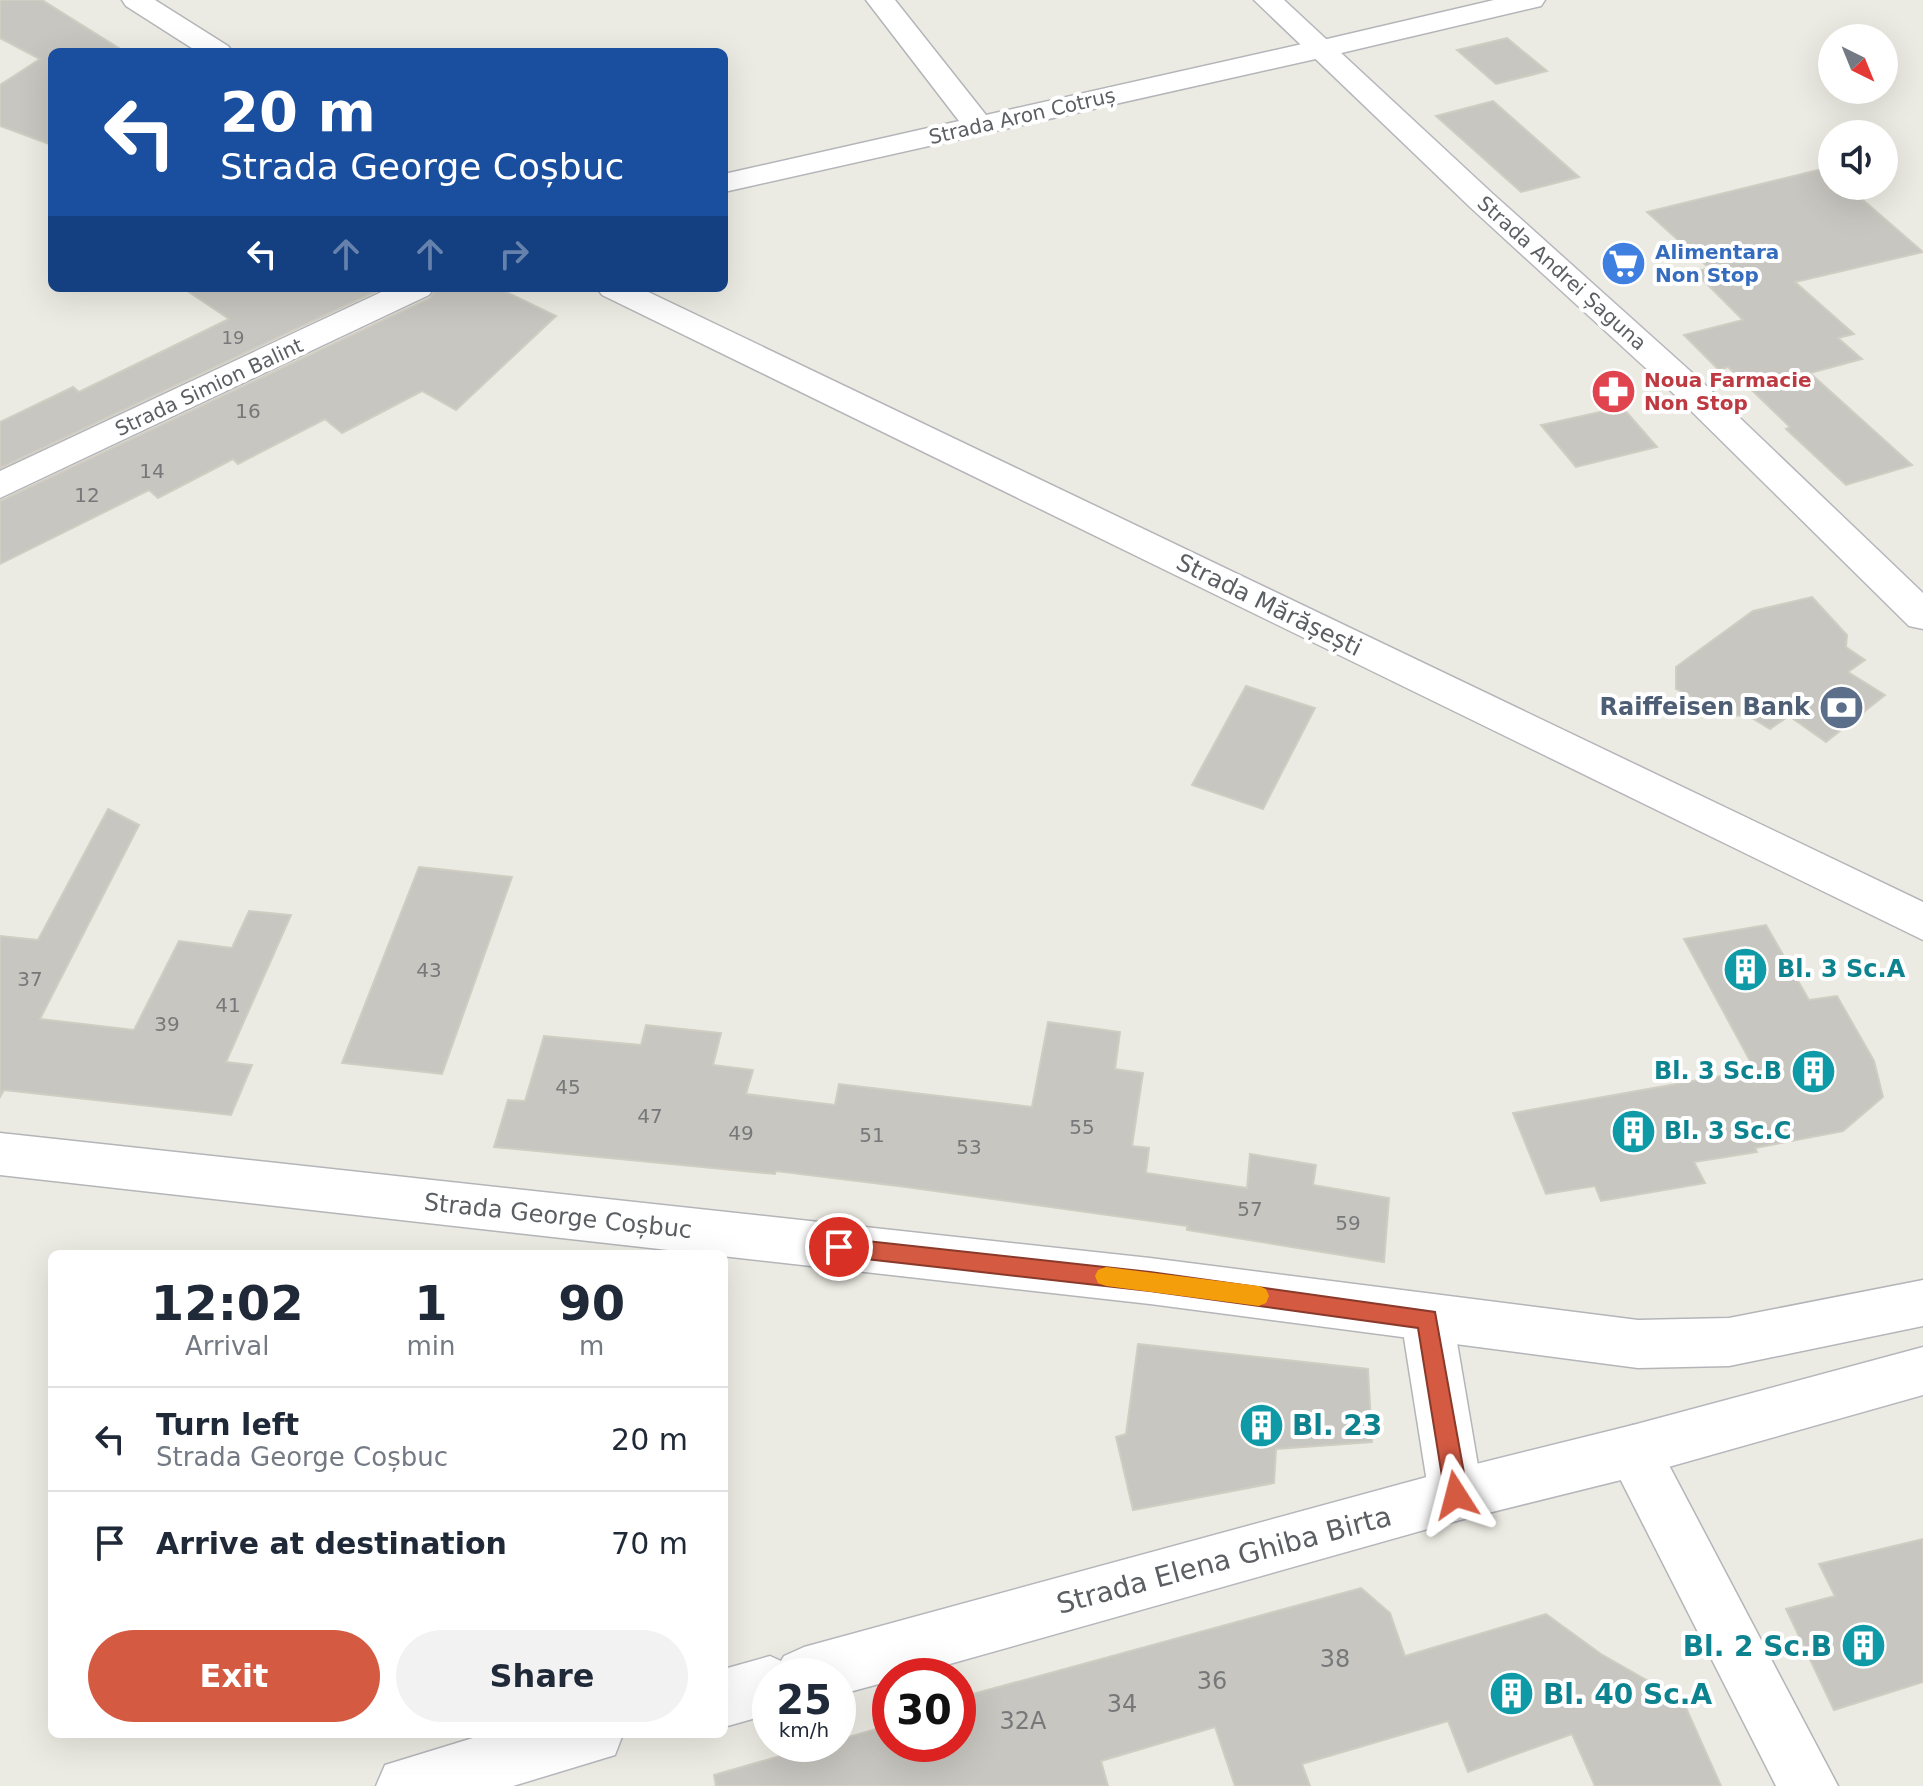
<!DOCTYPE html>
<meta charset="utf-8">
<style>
:root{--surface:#fff;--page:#f2f2f3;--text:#1f2937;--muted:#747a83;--line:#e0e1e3;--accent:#d45a42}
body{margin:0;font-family:"DejaVu Sans",sans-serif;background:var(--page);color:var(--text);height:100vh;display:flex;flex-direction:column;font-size:30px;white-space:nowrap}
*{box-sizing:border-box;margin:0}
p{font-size:26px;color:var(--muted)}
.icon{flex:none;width:44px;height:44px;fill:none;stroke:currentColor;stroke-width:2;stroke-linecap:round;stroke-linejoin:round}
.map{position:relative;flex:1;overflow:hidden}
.sheet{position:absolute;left:48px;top:1250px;width:680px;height:488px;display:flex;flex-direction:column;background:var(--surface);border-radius:12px;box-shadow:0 8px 32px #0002}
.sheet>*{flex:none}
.banner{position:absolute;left:48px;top:48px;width:680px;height:244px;border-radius:12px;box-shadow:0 8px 32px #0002;background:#1a4fa0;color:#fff;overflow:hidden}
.needle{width:52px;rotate:137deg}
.controls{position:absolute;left:1818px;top:24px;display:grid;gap:16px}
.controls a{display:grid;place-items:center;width:80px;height:80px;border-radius:50%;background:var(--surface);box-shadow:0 8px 32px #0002;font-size:40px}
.speed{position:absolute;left:752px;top:1658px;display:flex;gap:16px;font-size:40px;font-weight:700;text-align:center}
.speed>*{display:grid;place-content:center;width:104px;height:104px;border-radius:50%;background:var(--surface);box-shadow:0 8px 32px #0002;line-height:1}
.speed small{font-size:20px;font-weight:400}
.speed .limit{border:12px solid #d22;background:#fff;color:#111}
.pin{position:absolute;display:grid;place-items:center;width:68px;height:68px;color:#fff;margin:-34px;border:4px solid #fff;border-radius:50%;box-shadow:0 2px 8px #0007}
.me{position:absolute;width:88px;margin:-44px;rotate:351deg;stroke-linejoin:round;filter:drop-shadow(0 0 6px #0008)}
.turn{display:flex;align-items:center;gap:28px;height:168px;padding:0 40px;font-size:36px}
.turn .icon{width:104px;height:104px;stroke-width:2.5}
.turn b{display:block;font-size:56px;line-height:68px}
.lanes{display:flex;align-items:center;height:76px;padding:0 40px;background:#0003;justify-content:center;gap:40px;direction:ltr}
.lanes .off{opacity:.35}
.eta{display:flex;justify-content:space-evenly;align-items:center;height:136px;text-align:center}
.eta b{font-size:48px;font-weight:600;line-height:56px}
.action{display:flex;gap:16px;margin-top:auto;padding:16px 40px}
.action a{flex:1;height:92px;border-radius:48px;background:var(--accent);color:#fff;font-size:32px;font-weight:600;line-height:92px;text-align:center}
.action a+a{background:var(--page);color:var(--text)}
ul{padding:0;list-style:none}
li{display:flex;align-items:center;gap:24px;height:104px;padding:0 40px;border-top:2px solid var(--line)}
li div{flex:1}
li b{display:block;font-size:30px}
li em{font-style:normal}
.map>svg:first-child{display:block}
.building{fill:#c8c6c0;stroke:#d0cdc2;stroke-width:2}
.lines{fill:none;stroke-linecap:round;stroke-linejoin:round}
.minor-casing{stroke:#b4b5b9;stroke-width:3}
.tertiary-casing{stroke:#b4b5b9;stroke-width:3}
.secondary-casing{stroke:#b5b7bc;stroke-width:3}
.minor{fill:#fff;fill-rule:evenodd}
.tertiary{fill:#fff;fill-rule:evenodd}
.secondary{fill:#fff;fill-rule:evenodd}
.route{fill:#d45a42;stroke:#8a3a2b;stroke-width:2}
.slow{fill:#f59e0b}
.labels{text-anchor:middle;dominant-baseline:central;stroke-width:8;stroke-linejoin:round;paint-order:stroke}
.far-number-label{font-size:18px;fill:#76787a}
.far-street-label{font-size:20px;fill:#5b5e62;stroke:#fff}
.far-shop-label{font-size:20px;font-weight:bold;fill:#366cbe;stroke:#fff;text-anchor:start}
.far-health-label{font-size:20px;font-weight:bold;fill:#be3a42;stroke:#fff;text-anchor:start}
.number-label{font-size:20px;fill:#76787a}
.street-label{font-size:24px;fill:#5b5e62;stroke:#fff}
.service-label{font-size:24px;font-weight:bold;fill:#4e5e75;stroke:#fff;text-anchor:end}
.culture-label{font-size:24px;font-weight:bold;fill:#0d838f;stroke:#fff;text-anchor:start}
.near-number-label{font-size:24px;fill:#76787a}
.near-culture-label{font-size:28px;font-weight:bold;fill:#0d838f;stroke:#fff;text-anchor:start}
.near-street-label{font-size:28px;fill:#5b5e62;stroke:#fff}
</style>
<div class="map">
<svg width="1923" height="1786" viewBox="0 0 1923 1786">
<rect width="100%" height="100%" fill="#ecebe3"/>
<g class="building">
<path d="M0,0H42L125,52H52V145L0,126V85L40,59L0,38Z"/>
<path d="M1507,38L1547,71L1496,84L1457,50Z"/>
<path d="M1493,101L1579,177L1521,192L1436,116Z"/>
<path d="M1826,168L1832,173V186H1847L1923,252L1795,282L1854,334L1838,338L1862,359L1810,373L1912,465L1846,485L1786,429L1790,427L1728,367L1719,370L1684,335L1743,320L1695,272L1709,268L1647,212Z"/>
<path d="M183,288H383L0,468V422L73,387L79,392L229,319Z"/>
<path d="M437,288H498L556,316L456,410L422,391L342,433L325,419L238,464L233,459L158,498L149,490L0,564V501L430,298Z"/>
<path d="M1622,407L1657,447L1576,467L1541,425Z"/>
<path d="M1812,597L1847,635L1846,647L1865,660L1848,672L1885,695L1826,742L1789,716L1770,729L1747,715L1730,716L1676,689V667L1753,611Z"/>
<path d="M1246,686L1315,708L1263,809L1192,785Z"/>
<path d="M108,809L139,825L40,1019L134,1030L179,941L232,948L249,911L291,915L226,1062L252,1065L231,1115L4,1090L0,1097V936L38,940Z"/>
<path d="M419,867L512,877L442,1074L342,1063Z"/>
<path d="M1766,925L1809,1000L1837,996L1874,1061L1883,1097L1843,1131L1755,1148L1757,1152L1694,1162L1705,1183L1601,1201L1595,1186L1546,1194L1513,1113L1755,1070L1684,939Z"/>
<path d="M1048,1022L1120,1032L1115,1069L1143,1073L1132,1146L1149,1148L1146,1173L1247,1188L1250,1154L1316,1165L1313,1185L1389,1198L1384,1262L1187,1230V1226L906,1187L776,1171L775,1174L494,1147L508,1100L525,1101L544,1036L641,1045L646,1025L721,1033L713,1065L753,1070L746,1094L835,1105L839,1084L1032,1107Z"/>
<path d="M1138,1344L1368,1369L1372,1442L1276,1449L1274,1483L1133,1510L1116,1437L1126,1434Z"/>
<path d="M1923,1539V1682L1834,1710L1786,1609L1835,1596L1819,1564Z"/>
<path d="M1361,1588L1390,1613L1405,1656L1546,1614L1601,1654L1683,1701L1721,1786H1595L1572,1734L1468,1772L1448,1721L1302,1764L1310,1786H1235L1215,1727L1101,1761L1108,1786H716L714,1775L822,1744H838V1740L890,1725V1744H958V1698Z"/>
</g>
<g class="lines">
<defs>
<g id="minor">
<path d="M866,0H895L986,115L1320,40L1330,43L1334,49L1330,55L1320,58L724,192V174L959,121Z"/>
<path d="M390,288H434L429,295L0,498V471Z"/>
<path d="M1427,1296L1445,1302L1453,1319L1483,1495L1475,1514L1456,1521L1437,1514L1429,1495L1401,1319L1409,1302Z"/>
<path d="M1633,1425L1652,1433L1838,1786H1776L1606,1451L1614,1433Z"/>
</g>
<g id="tertiary">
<path d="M122,0H155L228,46L233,52H198L126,6Z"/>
<path d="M1494,0H1545L1541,6L1320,58L1310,55L1306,49L1310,43Z"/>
<path d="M597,288H640L1923,902V940L602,295Z"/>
<path d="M0,1133L1150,1258L1638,1320L1729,1318L1923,1280V1326L1729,1366L1638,1368L1150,1304L0,1175Z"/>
</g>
<g id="secondary">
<path d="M1254,0H1284L1493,194L1698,378L1923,593V629L1909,626L1674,394L1471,208Z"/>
<path d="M1923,1347V1395L1633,1477L1456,1521L907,1676H890V1681L838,1695V1676H770V1714L724,1727V1669L770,1656L781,1661L784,1656L804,1647L1456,1469L1633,1425Z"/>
<path d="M486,1734H623L615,1755L513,1786H376L385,1765Z"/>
</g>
</defs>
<use href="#minor" class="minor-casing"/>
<use href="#tertiary" class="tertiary-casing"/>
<use href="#secondary" class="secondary-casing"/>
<use href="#minor" class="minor"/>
<use href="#tertiary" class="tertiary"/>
<use href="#secondary" class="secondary"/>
</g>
<path class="route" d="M839,1238L1150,1272L1435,1312L1468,1495L1464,1503L1456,1506L1448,1503L1445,1495L1418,1328L1150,1291L839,1256L832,1253L829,1247L832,1240Z"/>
<path class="slow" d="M1106,1267L1259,1286L1266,1289L1269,1296L1266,1303L1259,1306L1106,1286L1098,1283L1095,1276L1098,1270Z"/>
<defs>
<symbol id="supermarket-disc" viewBox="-11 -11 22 22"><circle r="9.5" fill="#3f7fe0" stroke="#fff"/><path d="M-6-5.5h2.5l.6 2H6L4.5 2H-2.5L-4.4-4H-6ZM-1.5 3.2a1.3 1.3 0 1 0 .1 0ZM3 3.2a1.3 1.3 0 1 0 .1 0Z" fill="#fff"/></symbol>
<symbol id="pharmacy-disc" viewBox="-11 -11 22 22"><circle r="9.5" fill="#e0444e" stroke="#fff"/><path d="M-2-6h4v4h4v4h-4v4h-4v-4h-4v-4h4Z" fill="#fff"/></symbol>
<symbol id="bank-disc" viewBox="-11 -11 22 22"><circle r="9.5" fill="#5c6f8a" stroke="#fff"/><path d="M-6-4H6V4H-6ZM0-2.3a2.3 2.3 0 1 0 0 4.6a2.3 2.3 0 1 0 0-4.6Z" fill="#fff"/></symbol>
<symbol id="building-disc" viewBox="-11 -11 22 22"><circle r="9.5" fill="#0f9aa8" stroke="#fff"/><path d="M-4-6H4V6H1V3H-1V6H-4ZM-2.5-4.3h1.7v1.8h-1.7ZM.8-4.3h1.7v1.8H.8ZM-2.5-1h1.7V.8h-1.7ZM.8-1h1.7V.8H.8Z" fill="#fff"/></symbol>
</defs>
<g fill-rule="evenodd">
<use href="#supermarket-disc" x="1598" y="238" width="51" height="51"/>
<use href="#pharmacy-disc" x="1588" y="366" width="51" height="51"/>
<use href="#bank-disc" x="1816" y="682" width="51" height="51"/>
<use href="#building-disc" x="1720" y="944" width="51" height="51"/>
<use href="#building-disc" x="1788" y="1046" width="51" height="51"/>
<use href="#building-disc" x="1608" y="1106" width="51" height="51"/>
<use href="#building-disc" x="1236" y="1400" width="51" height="51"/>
<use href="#building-disc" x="1838" y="1620" width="51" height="51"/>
<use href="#building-disc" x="1486" y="1668" width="51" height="51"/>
</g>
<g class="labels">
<g class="far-number-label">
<text x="233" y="337">19</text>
</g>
<g class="far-street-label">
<text transform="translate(1022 116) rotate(-13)">Strada Aron Cotruș</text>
<text transform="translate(1562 273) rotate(42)">Strada Andrei Șaguna</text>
<text transform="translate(209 387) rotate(-25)">Strada Simion Balint</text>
</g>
<g class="far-shop-label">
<text x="1655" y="252">Alimentara<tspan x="1655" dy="23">Non Stop</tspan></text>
</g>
<g class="far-health-label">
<text x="1644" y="380">Noua Farmacie<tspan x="1644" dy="23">Non Stop</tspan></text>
</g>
<g class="number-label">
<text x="248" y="411">16</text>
<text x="152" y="471">14</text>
<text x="87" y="495">12</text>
<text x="429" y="970">43</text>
<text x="30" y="979">37</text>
<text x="228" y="1005">41</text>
<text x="167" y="1024">39</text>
<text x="568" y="1087">45</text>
<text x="650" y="1116">47</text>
<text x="1082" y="1127">55</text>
<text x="741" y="1133">49</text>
<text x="872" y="1135">51</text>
<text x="969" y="1147">53</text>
<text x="1250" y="1209">57</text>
<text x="1348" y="1223">59</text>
</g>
<g class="street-label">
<text transform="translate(1269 605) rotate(26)">Strada Mărășești</text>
<text transform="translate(558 1216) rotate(6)">Strada George Coșbuc</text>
</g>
<g class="service-label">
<text x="1810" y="707">Raiffeisen Bank</text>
</g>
<g class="culture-label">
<text x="1777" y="969">Bl. 3 Sc.A</text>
<text x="1782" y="1071" text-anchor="end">Bl. 3 Sc.B</text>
<text x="1664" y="1131">Bl. 3 Sc.C</text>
</g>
<g class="near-number-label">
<text x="1335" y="1659">38</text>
<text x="1212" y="1681">36</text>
<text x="1122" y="1704">34</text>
<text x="1023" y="1721">32A</text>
</g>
<g class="near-culture-label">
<text x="1292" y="1425">Bl. 23</text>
<text x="1832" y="1646" text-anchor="end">Bl. 2 Sc.B</text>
<text x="1543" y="1694">Bl. 40 Sc.A</text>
</g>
<g class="near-street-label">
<text transform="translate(1224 1560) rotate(-15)">Strada Elena Ghiba Birta</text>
</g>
</g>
</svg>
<div class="controls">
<a><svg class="needle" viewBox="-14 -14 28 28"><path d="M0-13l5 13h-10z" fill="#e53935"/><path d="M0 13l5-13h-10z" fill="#747a83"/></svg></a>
<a><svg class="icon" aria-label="sound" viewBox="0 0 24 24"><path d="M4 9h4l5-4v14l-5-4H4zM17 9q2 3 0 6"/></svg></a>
</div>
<div class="speed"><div>25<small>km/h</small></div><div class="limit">30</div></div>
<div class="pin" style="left:839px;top:1247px;background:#d93025"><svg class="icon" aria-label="arrive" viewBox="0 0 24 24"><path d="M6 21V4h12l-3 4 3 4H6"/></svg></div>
<svg class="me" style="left:1456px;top:1495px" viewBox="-20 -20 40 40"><path d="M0-17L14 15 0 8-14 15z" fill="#d45a42" stroke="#fff" stroke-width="4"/></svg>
<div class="banner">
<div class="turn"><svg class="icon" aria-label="left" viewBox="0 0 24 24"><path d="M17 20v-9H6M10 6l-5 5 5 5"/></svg><div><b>20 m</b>Strada George Coșbuc</div></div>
<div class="lanes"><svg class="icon" aria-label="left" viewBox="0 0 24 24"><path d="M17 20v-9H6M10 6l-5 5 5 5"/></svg><svg class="icon off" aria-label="ahead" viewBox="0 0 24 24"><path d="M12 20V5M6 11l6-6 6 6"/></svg><svg class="icon off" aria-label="ahead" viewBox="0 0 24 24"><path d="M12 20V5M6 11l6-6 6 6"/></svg><svg class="icon off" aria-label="right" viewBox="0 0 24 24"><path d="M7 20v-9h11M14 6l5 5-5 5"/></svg></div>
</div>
<section class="sheet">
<div class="eta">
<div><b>12:02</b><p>Arrival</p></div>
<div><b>1</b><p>min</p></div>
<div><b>90</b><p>m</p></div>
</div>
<ul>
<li><svg class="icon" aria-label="left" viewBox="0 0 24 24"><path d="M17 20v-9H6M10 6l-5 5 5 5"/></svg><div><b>Turn left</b><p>Strada George Coșbuc</p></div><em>20 m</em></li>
<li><svg class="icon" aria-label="arrive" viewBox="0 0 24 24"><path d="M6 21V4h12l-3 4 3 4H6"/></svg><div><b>Arrive at destination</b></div><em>70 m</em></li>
</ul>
<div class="action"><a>Exit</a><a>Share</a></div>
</section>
</div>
